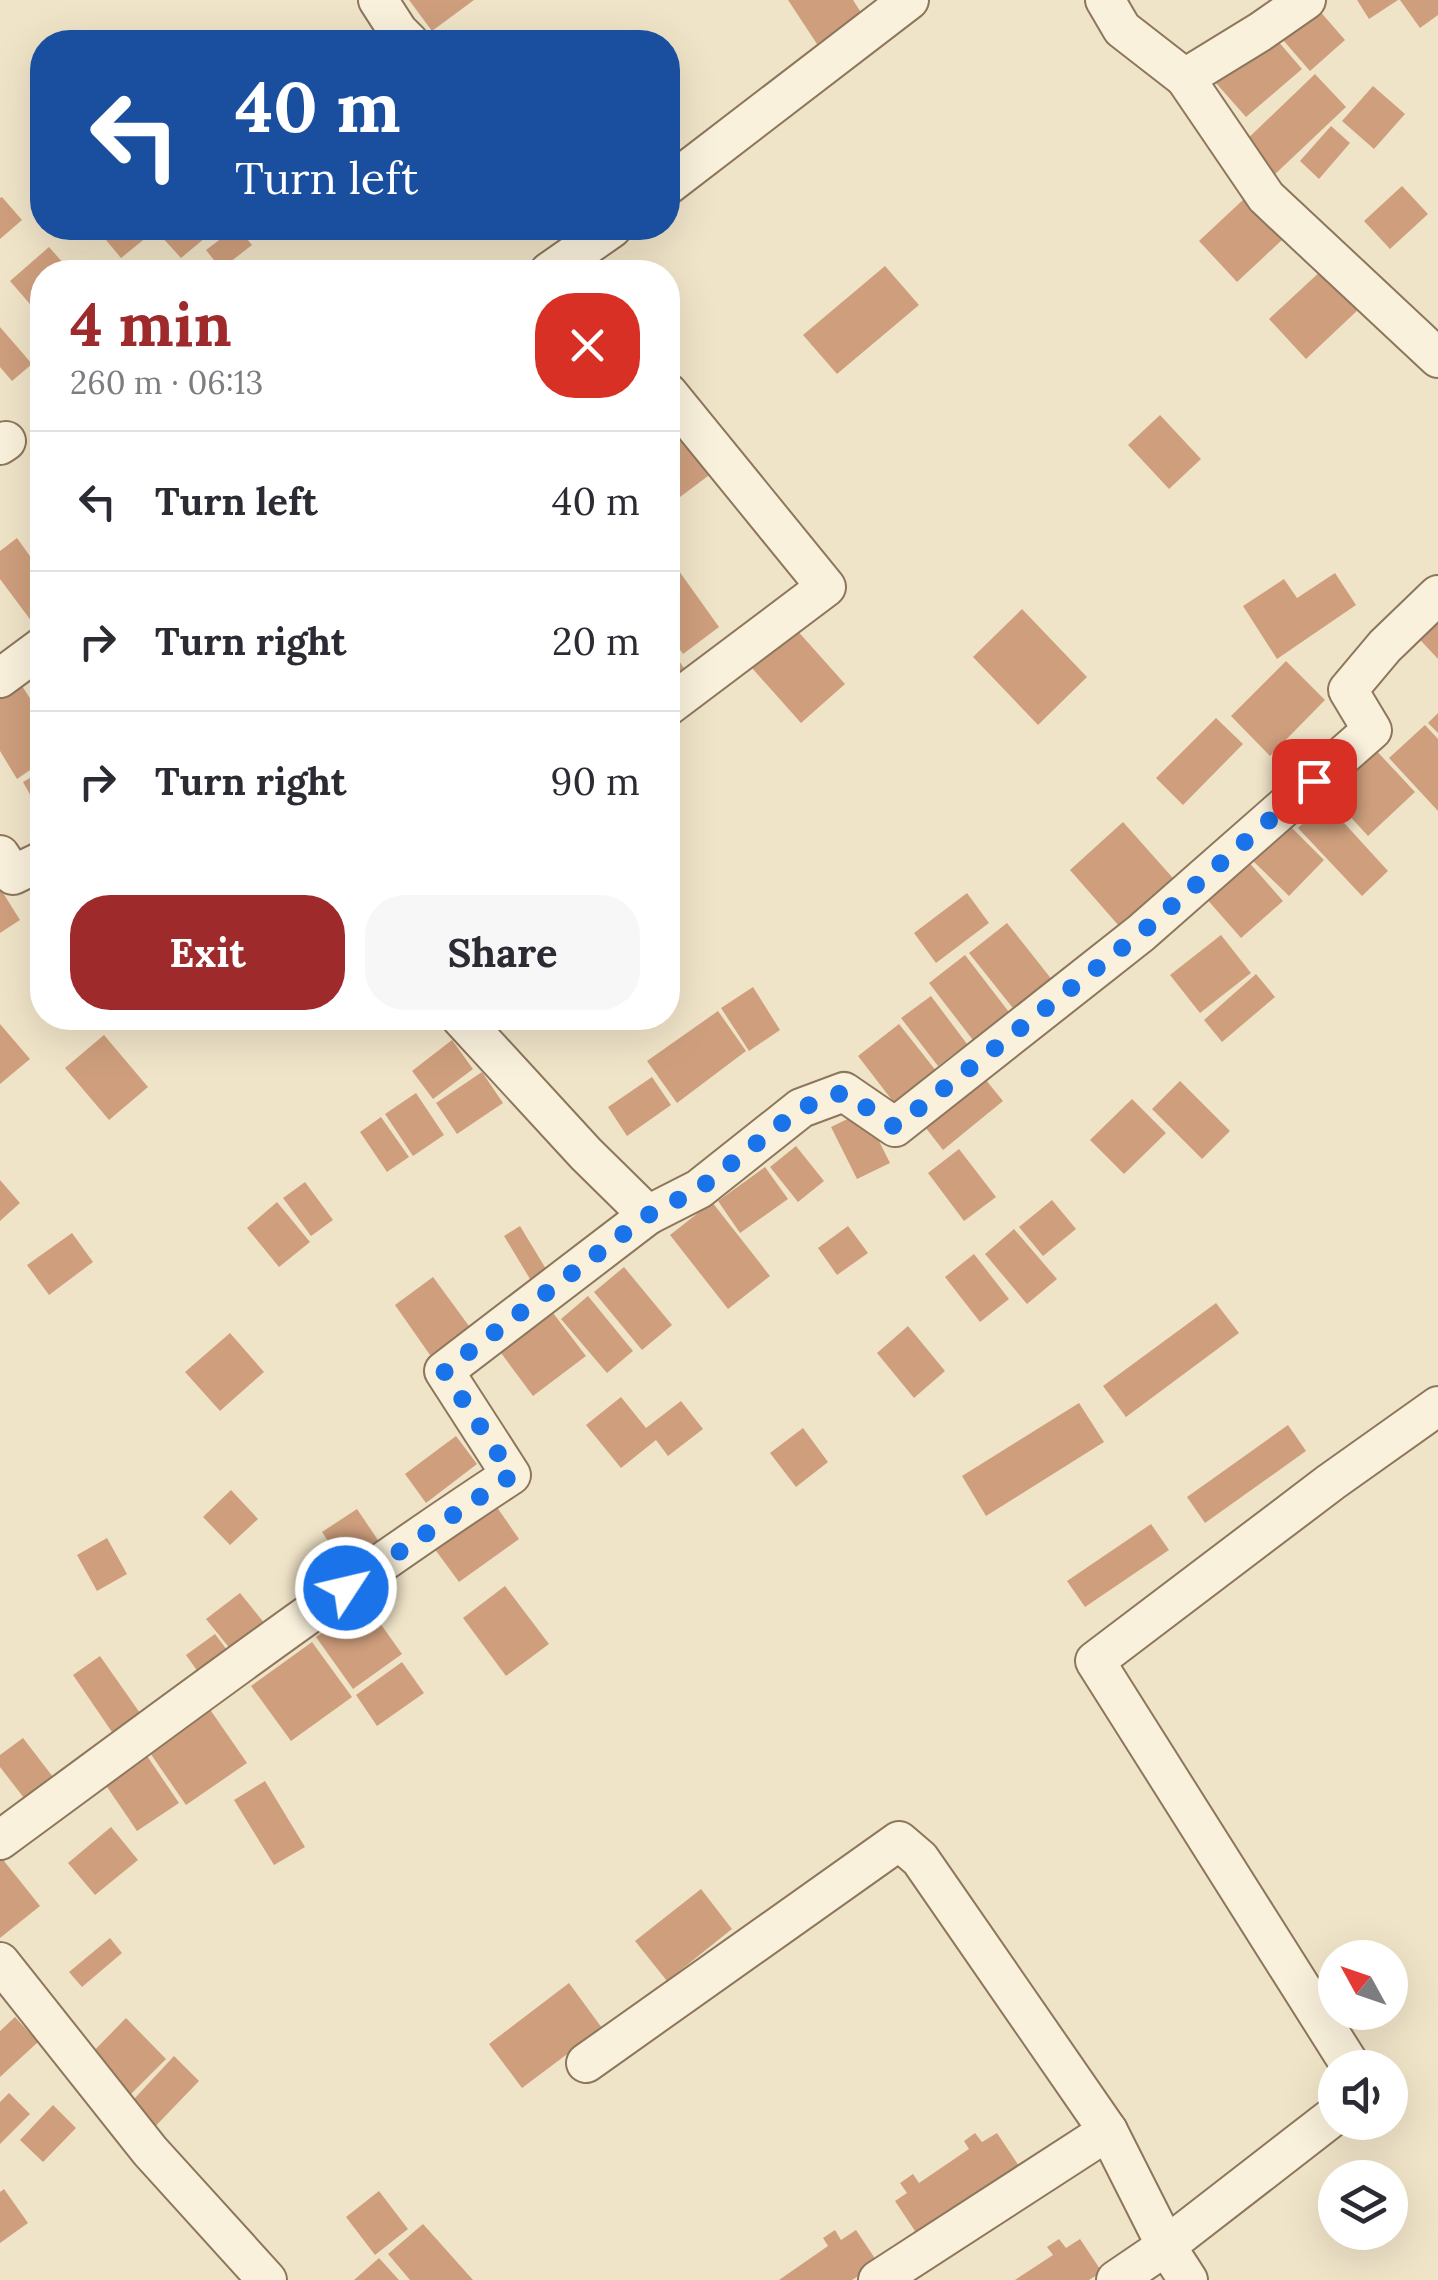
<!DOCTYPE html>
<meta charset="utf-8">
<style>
:root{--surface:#fff;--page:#f7f7f7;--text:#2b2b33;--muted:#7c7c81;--line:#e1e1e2;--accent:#9e2a2b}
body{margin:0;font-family:Lora,serif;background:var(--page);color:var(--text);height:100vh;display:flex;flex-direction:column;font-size:38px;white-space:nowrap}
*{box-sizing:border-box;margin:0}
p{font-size:32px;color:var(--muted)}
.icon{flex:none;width:55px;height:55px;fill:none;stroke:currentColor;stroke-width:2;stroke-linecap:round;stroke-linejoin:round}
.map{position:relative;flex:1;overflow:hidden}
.drawer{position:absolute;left:30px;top:260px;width:650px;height:770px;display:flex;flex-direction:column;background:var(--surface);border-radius:40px;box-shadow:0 10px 40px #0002}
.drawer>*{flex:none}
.hud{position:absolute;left:30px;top:30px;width:650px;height:210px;border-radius:40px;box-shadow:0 10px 40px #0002;background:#1a4fa0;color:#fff;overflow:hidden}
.needle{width:65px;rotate:310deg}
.fabs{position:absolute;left:1318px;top:1940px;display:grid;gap:20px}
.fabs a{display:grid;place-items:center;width:90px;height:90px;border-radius:50%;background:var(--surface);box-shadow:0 10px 40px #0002;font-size:50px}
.pin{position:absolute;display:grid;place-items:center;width:85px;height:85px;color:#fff;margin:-42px;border-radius:20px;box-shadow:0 5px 15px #0006}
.me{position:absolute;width:110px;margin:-55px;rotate:55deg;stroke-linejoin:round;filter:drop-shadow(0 0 8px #0008)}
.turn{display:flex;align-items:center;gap:35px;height:210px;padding:0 40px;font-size:45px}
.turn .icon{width:130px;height:130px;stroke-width:2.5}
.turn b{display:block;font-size:70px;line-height:85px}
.round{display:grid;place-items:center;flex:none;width:105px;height:105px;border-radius:40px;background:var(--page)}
.head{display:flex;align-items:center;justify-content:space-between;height:170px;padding:0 40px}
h1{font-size:60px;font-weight:700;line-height:75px;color:var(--accent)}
.primary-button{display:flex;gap:20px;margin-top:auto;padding:20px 40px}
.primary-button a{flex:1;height:115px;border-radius:40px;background:var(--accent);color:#fff;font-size:40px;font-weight:700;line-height:115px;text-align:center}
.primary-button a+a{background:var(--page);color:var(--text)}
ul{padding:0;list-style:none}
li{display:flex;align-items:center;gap:30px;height:140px;padding:0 40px;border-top:2px solid var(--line)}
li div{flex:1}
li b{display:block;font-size:38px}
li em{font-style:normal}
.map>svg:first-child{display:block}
.building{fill:#cf9f7d}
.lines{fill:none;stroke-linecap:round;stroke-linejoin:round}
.minor-casing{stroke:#8d765c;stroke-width:42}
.minor{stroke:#faf1dc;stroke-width:38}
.route{stroke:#1a73e8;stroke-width:18;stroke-dasharray:0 32.4}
</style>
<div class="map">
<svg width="1438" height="2280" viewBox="0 0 1438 2280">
<rect width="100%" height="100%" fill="#f0e4c8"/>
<g class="building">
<path d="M409,0H474L432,31Z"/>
<path d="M788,0H853L862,14L817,44Z"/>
<path d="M1357,0H1398L1369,19Z"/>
<path d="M1400,0H1438V15L1420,28Z"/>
<path d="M1318,9L1345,40L1310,71L1283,40Z"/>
<path d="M1271,33L1302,69L1246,117L1215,82Z"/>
<path d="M1315,74L1346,107L1272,177L1241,145Z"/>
<path d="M1373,86L1405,114L1374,149L1342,121Z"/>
<path d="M1331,126L1350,143L1319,179L1300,161Z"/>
<path d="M1402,186L1428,214L1390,249L1364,221Z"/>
<path d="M2,197L22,220L0,239V198Z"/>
<path d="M1245,198L1283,239L1237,282L1199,241Z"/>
<path d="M96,228H158L121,258Z"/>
<path d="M169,228H217L181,258L160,235Z"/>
<path d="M235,228H238L252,245L221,269L206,250Z"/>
<path d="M49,247L71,272H42V318L10,281Z"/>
<path d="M885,266L919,305L837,374L803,335Z"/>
<path d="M1323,269L1360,308L1306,359L1269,319Z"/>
<path d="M0,327L32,364L12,381L0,367Z"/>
<path d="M1160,415L1201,459L1169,489L1128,445Z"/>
<path d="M668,422L712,473L668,506Z"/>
<path d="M17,538L42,573V614L32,622L0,579V551Z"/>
<path d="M674,564L719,627L683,654L668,633V569Z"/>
<path d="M1335,573L1356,605L1277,659L1243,606L1284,579L1297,598Z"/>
<path d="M1438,603V659L1410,629Z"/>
<path d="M1022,609L1087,677L1038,725L973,657Z"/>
<path d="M795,628L845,684L801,723L751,667Z"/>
<path d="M668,645L684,668L668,680Z"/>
<path d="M1286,661L1325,700L1270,756L1231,716Z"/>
<path d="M42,664V701L26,674Z"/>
<path d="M15,675L42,717V762L17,779L0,751V685Z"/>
<path d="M1438,713V733L1428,723Z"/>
<path d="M1216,718L1243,744L1183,805L1156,778Z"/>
<path d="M1425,725L1438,739V811L1389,758Z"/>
<path d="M1372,746L1415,792L1368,836L1325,789Z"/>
<path d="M42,771V816L23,782Z"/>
<path d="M1325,802L1388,871L1362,896L1298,828Z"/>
<path d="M1123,822L1180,886L1126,934L1070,870Z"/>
<path d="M1286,822L1324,860L1289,896L1250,858Z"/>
<path d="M1247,860L1283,901L1241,938L1205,897Z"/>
<path d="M0,888L20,920L0,933Z"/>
<path d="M967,893L989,923L936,963L914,933Z"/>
<path d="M1007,923L1053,981L1016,1012L969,953Z"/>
<path d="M1221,935L1251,973L1200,1013L1170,975Z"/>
<path d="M965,955L1012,1016L976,1044L929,983Z"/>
<path d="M1256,974L1275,997L1222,1042L1204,1020Z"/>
<path d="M753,987L780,1030L749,1051L721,1008Z"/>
<path d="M931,996L967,1044L938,1066L901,1018Z"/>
<path d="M718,1011L746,1051L677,1103L647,1061Z"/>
<path d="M0,1024L30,1059L0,1084Z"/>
<path d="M899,1024L937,1072L895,1104L858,1056Z"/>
<path d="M104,1035L148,1087L109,1120L65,1068Z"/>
<path d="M452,1040L473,1069L433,1099L412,1071Z"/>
<path d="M977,1069L1003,1101L943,1150L918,1118Z"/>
<path d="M482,1072L503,1103L457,1134L436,1103Z"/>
<path d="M652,1077L671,1105L627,1136L608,1107Z"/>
<path d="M1180,1081L1230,1131L1202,1159L1152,1109Z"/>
<path d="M416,1093L444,1135L413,1156L385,1114Z"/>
<path d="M1132,1099L1166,1133L1124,1174L1090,1140Z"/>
<path d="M864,1111L890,1163L857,1179L831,1127Z"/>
<path d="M381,1117L409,1157L387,1172L360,1132Z"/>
<path d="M796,1146L824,1181L798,1202L770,1167Z"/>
<path d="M959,1149L996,1197L964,1221L928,1173Z"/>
<path d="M765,1167L788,1199L740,1233L718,1201Z"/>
<path d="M0,1180L20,1203L0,1221Z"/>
<path d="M305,1182L333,1220L311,1236L283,1198Z"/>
<path d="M1052,1200L1076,1229L1043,1256L1019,1227Z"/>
<path d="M277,1202L310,1242L279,1267L247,1228Z"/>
<path d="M712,1202L770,1276L728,1309L670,1235Z"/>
<path d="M520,1226L546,1269L530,1279L504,1236Z"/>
<path d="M848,1226L868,1253L837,1275L818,1248Z"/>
<path d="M1014,1229L1057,1279L1027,1304L985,1254Z"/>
<path d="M72,1233L93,1262L49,1295L27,1265Z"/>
<path d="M974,1254L1009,1299L980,1322L945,1277Z"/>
<path d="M624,1267L672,1325L642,1350L594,1292Z"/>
<path d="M433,1277L469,1326L430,1355L395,1305Z"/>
<path d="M588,1296L633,1351L607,1373L561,1319Z"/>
<path d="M1216,1303L1239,1333L1126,1417L1103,1386Z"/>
<path d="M553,1313L586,1356L533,1396L501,1353Z"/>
<path d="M908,1326L945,1371L914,1398L877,1353Z"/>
<path d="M230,1333L264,1372L220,1411L185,1372Z"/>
<path d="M621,1397L646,1428L681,1401L703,1429L668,1456L656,1440L621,1468L586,1425Z"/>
<path d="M1079,1403L1104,1442L986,1516L962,1476Z"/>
<path d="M1288,1425L1306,1451L1205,1523L1187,1497Z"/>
<path d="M803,1428L828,1462L796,1487L770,1453Z"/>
<path d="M456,1436L477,1464L426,1503L405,1474Z"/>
<path d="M231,1490L258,1519L230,1545L203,1517Z"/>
<path d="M492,1500L519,1539L459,1582L431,1544Z"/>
<path d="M357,1509L388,1555L354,1579L322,1532Z"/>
<path d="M1151,1524L1169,1550L1085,1607L1067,1581Z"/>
<path d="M107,1538L127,1574L97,1591L77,1555Z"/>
<path d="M505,1586L549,1644L506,1676L463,1618Z"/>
<path d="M240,1593L270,1630L236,1656L206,1619Z"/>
<path d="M365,1602L402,1654L353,1689L316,1637Z"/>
<path d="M215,1634L233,1658L203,1679L186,1655Z"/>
<path d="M312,1642L352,1697L291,1741L251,1686Z"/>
<path d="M100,1656L140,1713L112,1732L73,1675Z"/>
<path d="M402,1662L424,1693L377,1726L356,1695Z"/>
<path d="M209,1708L247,1763L186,1805L148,1750Z"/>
<path d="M23,1738L53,1777L24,1798L0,1767V1755Z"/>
<path d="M143,1750L179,1803L137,1831L101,1778Z"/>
<path d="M265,1781L305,1847L274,1865L234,1800Z"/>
<path d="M111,1827L138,1860L95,1895L68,1863Z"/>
<path d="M0,1856L40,1906L0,1938Z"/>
<path d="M701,1889L732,1929L667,1981L635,1941Z"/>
<path d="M110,1938L122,1953L82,1987L69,1972Z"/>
<path d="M569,1983L602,2028L522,2088L489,2044Z"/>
<path d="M15,2017L38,2042L0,2077V2031Z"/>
<path d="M126,2018L166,2059L122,2103L82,2063Z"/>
<path d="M174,2056L199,2081L146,2136L122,2112Z"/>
<path d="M9,2093L30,2114L0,2144V2102Z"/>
<path d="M53,2105L76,2128L43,2162L20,2140Z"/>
<path d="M975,2133L982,2142L997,2133L1019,2166L917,2234L895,2201L907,2193L900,2183L913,2174L919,2183L969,2149L964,2141Z"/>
<path d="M4,2189L28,2223L0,2243V2192Z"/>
<path d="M379,2191L408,2229L375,2255L346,2217Z"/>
<path d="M423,2224L473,2280H410L388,2254Z"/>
<path d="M835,2230L841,2240L856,2230L878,2263L852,2280H779L828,2246L823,2238Z"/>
<path d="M1059,2239L1066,2248L1080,2239L1102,2272L1089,2280H1015L1053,2255L1047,2247Z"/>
<path d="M379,2258L399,2280H354Z"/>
</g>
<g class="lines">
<defs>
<g id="minor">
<path d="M378,0L398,31L409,42"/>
<path d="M1105,0L1122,29L1185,78L1260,32L1306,0"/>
<path d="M1185,78L1266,197L1438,358"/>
<path d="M668,185L909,0"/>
<path d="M549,272L612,228"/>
<path d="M668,393L826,587L668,706"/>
<path d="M0,445L6,441"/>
<path d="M0,678L42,647"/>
<path d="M0,855L13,875L42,861"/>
<path d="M461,1018L586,1154L648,1215L699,1189L801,1108L844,1092L895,1127L1141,933L1372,730L1348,690L1385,646L1438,595"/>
<path d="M0,1840C169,1716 336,1590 511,1475L444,1371L648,1215"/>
<path d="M0,1962L150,2151L267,2280"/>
<path d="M586,2063L899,1841L920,1859L1108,2131L1166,2246L1188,2280"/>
<path d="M1352,2068L1095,1661L1331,1482L1438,1406"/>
<path d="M878,2280L1108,2131"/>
<path d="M1116,2280L1166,2246L1335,2115"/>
</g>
</defs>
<use href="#minor" class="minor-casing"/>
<use href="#minor" class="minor"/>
</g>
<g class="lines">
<path class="route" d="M346,1588L512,1475L444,1371L648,1215L699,1189L801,1108L844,1092L895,1127L1141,933L1314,781"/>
</g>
</svg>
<div class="fabs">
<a><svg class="needle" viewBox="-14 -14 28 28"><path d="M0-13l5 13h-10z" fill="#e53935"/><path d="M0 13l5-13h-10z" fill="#7c7c81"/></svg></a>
<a><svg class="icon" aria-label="sound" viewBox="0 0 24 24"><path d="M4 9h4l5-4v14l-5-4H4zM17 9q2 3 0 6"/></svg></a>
<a><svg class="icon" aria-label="layers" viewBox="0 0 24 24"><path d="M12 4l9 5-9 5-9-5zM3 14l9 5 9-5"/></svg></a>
</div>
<div class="pin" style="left:1314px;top:781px;background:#d93025"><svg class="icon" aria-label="arrive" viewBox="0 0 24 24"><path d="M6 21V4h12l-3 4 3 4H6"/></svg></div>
<svg class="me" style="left:346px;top:1588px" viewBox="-20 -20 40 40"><circle r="17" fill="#1a73e8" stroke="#fff" stroke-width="3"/><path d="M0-11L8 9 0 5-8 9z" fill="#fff"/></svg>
<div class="hud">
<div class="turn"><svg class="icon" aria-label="left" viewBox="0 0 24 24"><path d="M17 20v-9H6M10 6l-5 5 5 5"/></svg><div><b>40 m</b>Turn left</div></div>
</div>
<section class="drawer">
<div class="head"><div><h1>4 min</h1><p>260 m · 06:13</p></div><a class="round" style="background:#d93025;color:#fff"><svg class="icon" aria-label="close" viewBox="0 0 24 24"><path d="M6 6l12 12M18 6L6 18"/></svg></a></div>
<ul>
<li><svg class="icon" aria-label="left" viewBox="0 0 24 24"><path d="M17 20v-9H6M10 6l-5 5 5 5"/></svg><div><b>Turn left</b></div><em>40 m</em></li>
<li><svg class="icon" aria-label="right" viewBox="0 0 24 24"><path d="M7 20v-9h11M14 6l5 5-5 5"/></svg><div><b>Turn right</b></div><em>20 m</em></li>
<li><svg class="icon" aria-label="right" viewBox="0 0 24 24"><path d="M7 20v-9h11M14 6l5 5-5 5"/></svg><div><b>Turn right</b></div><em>90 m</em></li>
</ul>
<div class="primary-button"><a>Exit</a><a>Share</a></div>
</section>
</div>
